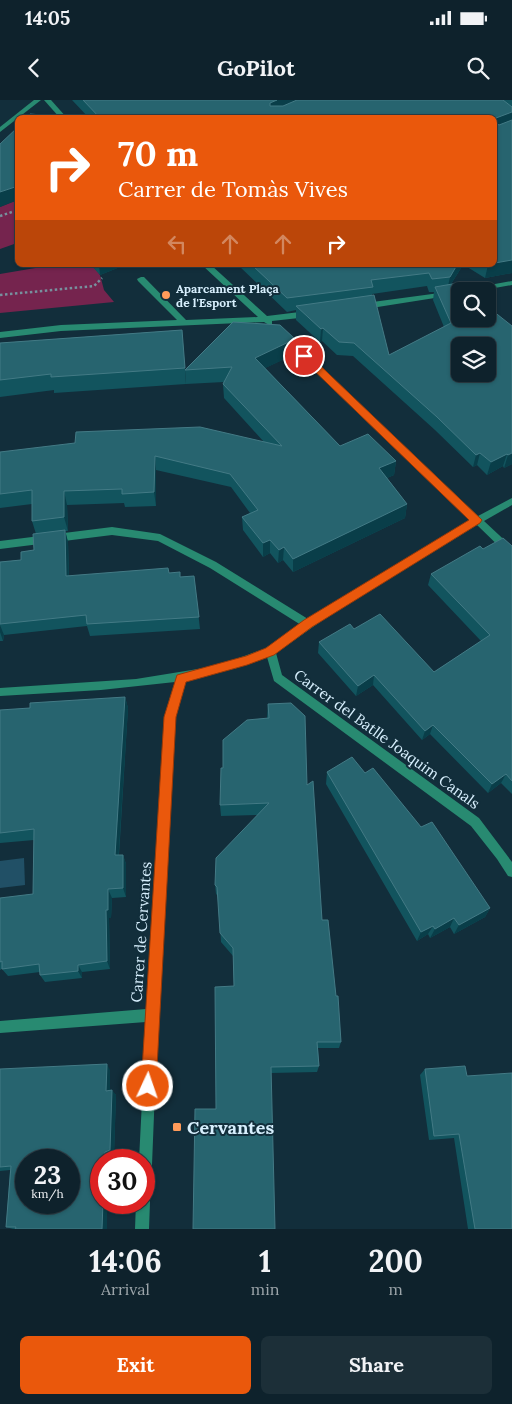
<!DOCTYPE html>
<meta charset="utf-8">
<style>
:root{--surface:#0e222c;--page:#1c2f38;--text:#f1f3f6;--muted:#9ba4a9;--line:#2e3f48;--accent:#ea580c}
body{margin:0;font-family:Lora,serif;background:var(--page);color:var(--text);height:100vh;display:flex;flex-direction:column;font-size:19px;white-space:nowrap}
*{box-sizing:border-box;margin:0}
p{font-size:16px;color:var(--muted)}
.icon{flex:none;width:28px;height:28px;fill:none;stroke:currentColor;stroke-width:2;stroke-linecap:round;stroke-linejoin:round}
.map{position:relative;height:1129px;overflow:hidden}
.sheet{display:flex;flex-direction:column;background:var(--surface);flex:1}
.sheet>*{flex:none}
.guide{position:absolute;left:15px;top:15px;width:482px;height:152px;border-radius:8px;box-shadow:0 1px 4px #0004,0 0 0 1px var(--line);background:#ea580c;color:#fff;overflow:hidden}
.fabs{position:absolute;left:451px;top:182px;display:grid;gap:10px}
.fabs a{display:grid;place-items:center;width:45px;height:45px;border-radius:8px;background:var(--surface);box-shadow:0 1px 4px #0004,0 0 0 1px var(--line);font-size:25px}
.speed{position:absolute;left:15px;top:1049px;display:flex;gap:10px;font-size:25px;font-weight:700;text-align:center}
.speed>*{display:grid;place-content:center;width:65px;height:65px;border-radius:50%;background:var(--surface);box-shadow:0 1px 4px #0004,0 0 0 1px var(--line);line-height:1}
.speed small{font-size:12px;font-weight:400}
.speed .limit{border:8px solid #d22;background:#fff;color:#111}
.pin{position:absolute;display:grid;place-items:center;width:42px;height:42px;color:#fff;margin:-21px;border:2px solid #fff;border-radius:50%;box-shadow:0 1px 5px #0007}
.me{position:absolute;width:55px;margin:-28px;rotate:3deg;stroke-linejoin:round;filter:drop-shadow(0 0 4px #0008)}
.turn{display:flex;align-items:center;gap:18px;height:105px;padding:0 20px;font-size:22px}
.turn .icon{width:65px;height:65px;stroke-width:2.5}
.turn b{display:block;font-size:35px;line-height:42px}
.lanes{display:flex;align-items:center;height:48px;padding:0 20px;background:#0003;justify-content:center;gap:25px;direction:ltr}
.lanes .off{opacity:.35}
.eta{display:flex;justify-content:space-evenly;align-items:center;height:85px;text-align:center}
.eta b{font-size:30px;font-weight:800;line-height:35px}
.action{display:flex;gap:10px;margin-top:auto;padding:10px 20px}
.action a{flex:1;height:58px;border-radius:8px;background:var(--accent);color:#fff;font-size:20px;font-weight:800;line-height:58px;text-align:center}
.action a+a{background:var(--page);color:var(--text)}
.status{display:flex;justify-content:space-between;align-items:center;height:35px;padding:0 25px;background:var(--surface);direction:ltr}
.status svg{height:14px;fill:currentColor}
header{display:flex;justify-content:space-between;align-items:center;height:65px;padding:0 20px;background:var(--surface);font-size:22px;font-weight:800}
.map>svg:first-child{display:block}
.green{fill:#75244e}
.water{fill:#215066}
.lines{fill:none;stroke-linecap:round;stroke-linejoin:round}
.path{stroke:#77919e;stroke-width:2.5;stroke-dasharray:2.5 2.5;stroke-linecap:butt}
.minor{fill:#288a71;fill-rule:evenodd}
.tertiary{fill:#288a71;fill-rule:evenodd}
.wall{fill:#12545e;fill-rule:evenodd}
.shaded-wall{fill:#093e49}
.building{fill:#27646f;stroke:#437a85;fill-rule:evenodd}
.route{fill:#ea580c;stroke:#983908}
.poi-dot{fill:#ff9b5a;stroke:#122e3b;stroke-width:2}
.labels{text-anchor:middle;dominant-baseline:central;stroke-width:4;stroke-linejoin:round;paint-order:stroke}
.far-poi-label{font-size:12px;font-weight:bold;fill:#d7effd;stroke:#122e3b;text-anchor:start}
.street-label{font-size:15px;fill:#d7effd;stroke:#122e3b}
.near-poi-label{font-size:18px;font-weight:bold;fill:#d7effd;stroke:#122e3b;text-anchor:start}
</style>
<div class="status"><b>14:05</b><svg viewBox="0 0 49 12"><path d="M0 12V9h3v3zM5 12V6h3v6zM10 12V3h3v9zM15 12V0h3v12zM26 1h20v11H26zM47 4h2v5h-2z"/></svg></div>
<header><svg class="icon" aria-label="back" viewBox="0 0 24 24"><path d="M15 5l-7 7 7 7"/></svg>GoPilot<svg class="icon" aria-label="search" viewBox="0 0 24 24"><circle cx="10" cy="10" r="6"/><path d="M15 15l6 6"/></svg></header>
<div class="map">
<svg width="512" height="1129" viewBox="0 0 512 1129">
<rect width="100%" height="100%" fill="#122e3b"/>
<g class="green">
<path d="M17,100V143L0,149V107Z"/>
<path d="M53,165H92L100,175L104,190L114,202L0,213V174Z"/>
</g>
<path class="water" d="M24,758L25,785L0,788V761Z"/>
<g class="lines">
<g class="path">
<path d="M0,116L18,110"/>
<path d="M0,195L94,186L102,178"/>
</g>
<g class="minor">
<path d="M44,0H51L67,18H60Z"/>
<path d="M202,165H211L267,216L308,211L312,214L308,217L272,221V224L269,225L264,222L61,231L0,238V232L61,225L177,220L138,181L137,179L141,177H144L186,220L258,217Z"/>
<path d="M512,181V185L478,191H460V194L365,209L361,206L365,203L462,190Z"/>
<path d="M286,236L289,237L478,416L512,398V405L484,421L512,447V457L509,456L477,425L327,517L276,553L282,575L479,718L512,762V777L508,776L497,759L471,726L274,581L267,557L237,568L185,580L175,617L158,915L151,1090L149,1095L145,1096L148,1097L150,1102L149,1129H135L136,1102H144V1060H139L146,922L0,933V921L146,909L165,617L175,582L101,590L0,596V588L136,579L204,568L236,559L264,549L301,525L210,468L158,441L112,435L0,449V441L112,427L160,434L216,462L308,519L471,420L283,241L282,239Z"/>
</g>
<path class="tertiary" d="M34,0H41L0,32V27Z"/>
</g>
<g class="wall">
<path d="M72,0H512V173L485,178L464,165H495V18H89Z"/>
<path d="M91,165H125L100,175Z"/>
<path d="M238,165H463L451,184L512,364L504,368L503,366L487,375L477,365L473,367L435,330L353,256L337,255L322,241L320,242L296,220V210L287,212ZM427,186L429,192H434L433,200L444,227L389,255L372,196V194Z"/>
<path d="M182,230L186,284L54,293V290L0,297V243Z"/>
<path d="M295,254L265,268L340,346L396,361L394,375L387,378L407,404L405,418L293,472L283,460L278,463L270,453L263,457L243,430L242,417L250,413L231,387L156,370V406L125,407L124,403L67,405L68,431H65L68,442L69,476L169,473L180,477L194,476L200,529L90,536L87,526L4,535L3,541H0V462L21,460L34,450L36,434L32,421V404L0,408V352L264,342L224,298L223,284L224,282L186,284L185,270Z"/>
<path d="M512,446V694L501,683L488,693L430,634L422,640L373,585L356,596L318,553L319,542L354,529L434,572L481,541L428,485L431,474L483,449Z"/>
<path d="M125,597L128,608L119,755H123L126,764V797L112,798L111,818H109L110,869L82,872V878L45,882L40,875V872L8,876L2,869L0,870V798L33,794L34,740L0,743V610L30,608Z"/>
<path d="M268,604L307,685L322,820L341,942L339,948H318L319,966L317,972L271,973L216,1009L234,886L233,856L221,842L218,796L216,794L215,785L258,715L221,716L220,705L223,668L267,618Z"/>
<path d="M327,672L365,673L421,727L490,808L485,817L454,834L450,827L430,838L428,834L417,841L326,684Z"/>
<path d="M0,969L110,970V990L116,995L114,1054L109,1055V1060H101V1102H107V1129H13L6,1127L10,1070L0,1071Z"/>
<path d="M425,969L467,976L512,1129H468L454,1038L429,1040L420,975Z"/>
</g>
<g class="shaded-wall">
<path d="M277,0H313L270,16V3Z"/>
<path d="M512,12V21L495,31L496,18Z"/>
<path d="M18,86V100L0,107V92Z"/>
<path d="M512,160V173L485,178L488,165H495V163Z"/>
<path d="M99,165H125L100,175Z"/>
<path d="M457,165H463L447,190L450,177Z"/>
<path d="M323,228L322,241L320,242L321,229Z"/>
<path d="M295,239V254L255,273V258Z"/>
<path d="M480,353L477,365L473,367L476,355Z"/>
<path d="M512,353V364L504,368L508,355Z"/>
<path d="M507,354L503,366L487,375L491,362Z"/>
<path d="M155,356L156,370V406L154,392Z"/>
<path d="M396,361L394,375L377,382L379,368Z"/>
<path d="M64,391L67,405L68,431L64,417Z"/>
<path d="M407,404L405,418L293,472V459Z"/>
<path d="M65,430L68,442L69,487L66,476Z"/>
<path d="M270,440V453L263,457V443Z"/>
<path d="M284,447L283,460L278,463L279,450Z"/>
<path d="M0,525L4,535L3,541L0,532Z"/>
<path d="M374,575L373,585L356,596L358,586Z"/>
<path d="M125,597L128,608L118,764L115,755Z"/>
<path d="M433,625L430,634L422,640L425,631Z"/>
<path d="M506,674L501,683L488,693L492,684Z"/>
<path d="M123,755L126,764V797L123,788Z"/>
<path d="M108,789L112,798L111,818H109L110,869L107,861L106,810Z"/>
<path d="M490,808L485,817L454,834L459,825Z"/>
<path d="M454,818L450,827L430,838L435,829Z"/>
<path d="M433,826L428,834L417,841L421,832Z"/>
<path d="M78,865L82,872V878L78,871Z"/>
<path d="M107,964L110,970V996L106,991Z"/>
<path d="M112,990L116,995L114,1054L110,1050Z"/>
<path d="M105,1052L109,1055V1060H104Z"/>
<path d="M103,1102H107V1129H102Z"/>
</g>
<g class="building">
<path d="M83,0H277L270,3V6H283L297,0H503L512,7V12L496,18V23L499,25L512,20V160L495,163V18H100Z"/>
<path d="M30,14L77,18H27Z"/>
<path d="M18,27V86L0,92V44Z"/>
<path d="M252,165H457L450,177L432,179L429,173L371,180L373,187L287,198Z"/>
<path d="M458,183L468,191H460V219H488V207L512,226V353L508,355L507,354L491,362L480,353L476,355L437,317L354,243L339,242L323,228L321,229L296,206L374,195L389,255L451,223L435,187ZM460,246H488V274H460Z"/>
<path d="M233,222L280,225L295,239L255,258L340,346L368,334L396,361L379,368L407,404L293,459L284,447L279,450L270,440L263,443L242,417L258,410L230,374L155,356L154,392L122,394V389L64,391V417L32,421V390L0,394V352L75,343L76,332L200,327L282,346L223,284L232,267L185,270Z"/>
<path d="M182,230L185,268L51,277V274L0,280V243Z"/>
<path d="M65,430L66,476L168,468L169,473L180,472V477L194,476L199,517L87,524L86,515L0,524V462L21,460V452L34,450L33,434Z"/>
<path d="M503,438L512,446V681L506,674L492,684L433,625L425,631L374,575L358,586L319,542L350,524L354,529L380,514L434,572L490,535L431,474L480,446L483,449Z"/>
<path d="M125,597L115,755H123V788L108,789V810H106L107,861L78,865V871L40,875L39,864L2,869V861L0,862V798L33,794L34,729L0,733V610L30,608V603Z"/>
<path d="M291,603L305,616L307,685L313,681L322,820H328L336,896H338L341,942H317L319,966L271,967L275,1129H193L195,1009H216L215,887L234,886L233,848L220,833L217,787L215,785L216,758L269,703L220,705L221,668H223V640L247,620L269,618L268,604Z"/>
<path d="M352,657L365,673L373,668L421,727L432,722L490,808L459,825L454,818L435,829L433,826L421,832L327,672Z"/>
<path d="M107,964L106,991L112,990L110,1050L105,1052L104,1060H101V1102H103L102,1129H15L16,1127H6L11,1066L0,1067V969ZM26,1060H69V1102H26Z"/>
<path d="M465,966L467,976L512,973V1129H475L459,1034L434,1036L425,969Z"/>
</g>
<path class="route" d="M304,252L307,253L482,420L480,423L312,527L274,555L247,565L186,582L176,617L156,986L154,991L148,993L143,991L141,986L164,617L177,575L246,556L266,548L304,520L469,420L301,258L299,256Z"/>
<g class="poi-dot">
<circle cx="166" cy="195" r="5"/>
<rect x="172" y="1022" width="10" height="10" rx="2.5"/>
</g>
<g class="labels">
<g class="far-poi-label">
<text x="176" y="188">Aparcament Plaça<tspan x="176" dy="14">de l'Esport</tspan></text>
</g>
<g class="street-label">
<text transform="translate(387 639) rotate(36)">Carrer del Batlle Joaquim Canals</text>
<text transform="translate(141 832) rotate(-86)">Carrer de Cervantes</text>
</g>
<g class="near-poi-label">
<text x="187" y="1027">Cervantes</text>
</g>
</g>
</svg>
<div class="fabs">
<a><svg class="icon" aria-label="search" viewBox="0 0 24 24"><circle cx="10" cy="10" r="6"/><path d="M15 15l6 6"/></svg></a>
<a><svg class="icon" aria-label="layers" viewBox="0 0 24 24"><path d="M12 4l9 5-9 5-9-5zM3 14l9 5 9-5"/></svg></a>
</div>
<div class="speed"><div>23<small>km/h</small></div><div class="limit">30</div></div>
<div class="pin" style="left:304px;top:256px;background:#d93025"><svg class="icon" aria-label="arrive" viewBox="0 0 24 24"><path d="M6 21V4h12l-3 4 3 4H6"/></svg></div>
<svg class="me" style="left:148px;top:986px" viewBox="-20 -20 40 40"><circle r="17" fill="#ea580c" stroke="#fff" stroke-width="3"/><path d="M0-11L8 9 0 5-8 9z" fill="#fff"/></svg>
<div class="guide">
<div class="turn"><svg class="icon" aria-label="right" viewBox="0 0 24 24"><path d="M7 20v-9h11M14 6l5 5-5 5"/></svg><div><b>70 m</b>Carrer de Tomàs Vives</div></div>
<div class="lanes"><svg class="icon off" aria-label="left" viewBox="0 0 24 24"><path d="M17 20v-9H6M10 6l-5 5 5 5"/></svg><svg class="icon off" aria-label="ahead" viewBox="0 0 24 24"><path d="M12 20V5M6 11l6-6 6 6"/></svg><svg class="icon off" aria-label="ahead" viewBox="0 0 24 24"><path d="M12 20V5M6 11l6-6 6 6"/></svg><svg class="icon" aria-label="right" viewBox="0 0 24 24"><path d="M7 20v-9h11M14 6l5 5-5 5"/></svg></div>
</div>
</div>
<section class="sheet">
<div class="eta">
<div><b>14:06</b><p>Arrival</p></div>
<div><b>1</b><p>min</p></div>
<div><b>200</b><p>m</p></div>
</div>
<div class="action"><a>Exit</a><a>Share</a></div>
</section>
